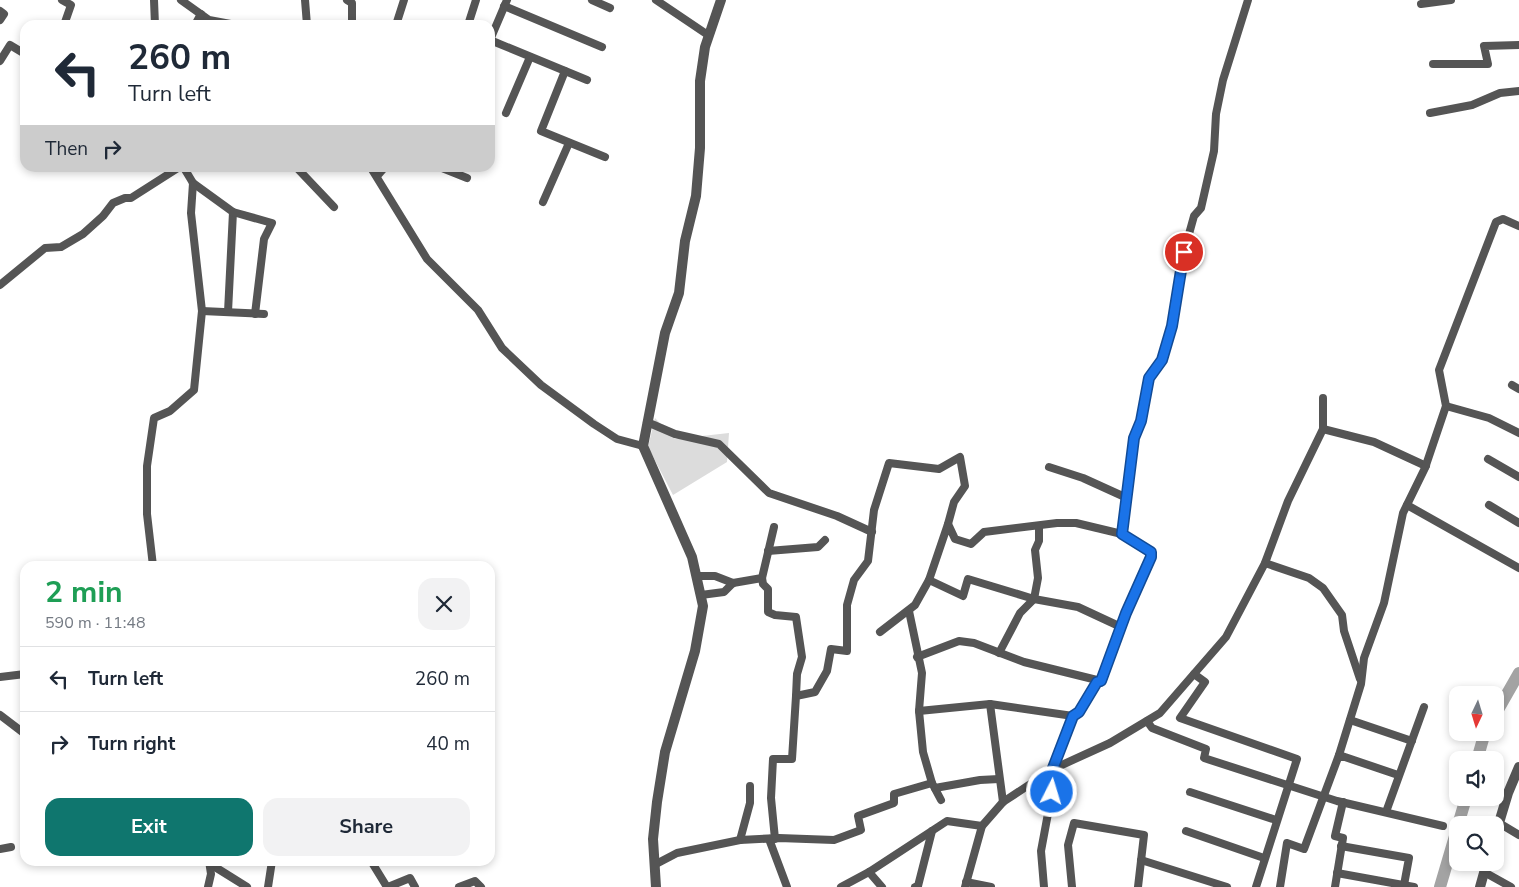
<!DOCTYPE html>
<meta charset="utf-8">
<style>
:root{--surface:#fff;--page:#f2f2f3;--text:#1f2937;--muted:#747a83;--line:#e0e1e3;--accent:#0f766e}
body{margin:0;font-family:"Nunito Sans",sans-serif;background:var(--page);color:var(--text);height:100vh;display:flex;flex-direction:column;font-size:19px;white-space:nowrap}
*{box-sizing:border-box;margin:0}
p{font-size:16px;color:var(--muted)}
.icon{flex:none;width:28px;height:28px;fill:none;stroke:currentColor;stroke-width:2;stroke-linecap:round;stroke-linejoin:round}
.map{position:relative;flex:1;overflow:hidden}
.sheet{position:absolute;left:20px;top:561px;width:475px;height:305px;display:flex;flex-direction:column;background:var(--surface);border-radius:15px;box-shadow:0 2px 8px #0003}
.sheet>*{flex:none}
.guide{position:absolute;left:20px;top:20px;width:475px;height:152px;border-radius:15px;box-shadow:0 2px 8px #0003;background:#fff;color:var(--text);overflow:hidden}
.needle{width:32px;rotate:184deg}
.tools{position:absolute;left:1449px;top:686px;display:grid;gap:10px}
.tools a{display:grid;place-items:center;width:55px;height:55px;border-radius:10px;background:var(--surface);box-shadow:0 2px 8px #0003;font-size:25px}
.pin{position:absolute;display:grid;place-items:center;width:42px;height:42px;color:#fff;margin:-21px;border:2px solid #fff;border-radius:50%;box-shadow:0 1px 5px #0007}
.me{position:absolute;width:55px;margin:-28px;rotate:5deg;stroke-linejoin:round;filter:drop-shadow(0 0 4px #0008)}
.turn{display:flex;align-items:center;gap:18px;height:105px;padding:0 25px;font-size:22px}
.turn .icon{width:65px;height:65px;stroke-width:2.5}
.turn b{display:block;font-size:35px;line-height:42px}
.then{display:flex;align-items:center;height:48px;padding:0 25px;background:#0003;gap:10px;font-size:19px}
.round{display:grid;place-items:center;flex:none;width:52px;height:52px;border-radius:15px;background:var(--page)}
.overview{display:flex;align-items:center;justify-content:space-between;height:85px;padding:0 25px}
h1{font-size:30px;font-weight:700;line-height:38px;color:#1e9e55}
.primary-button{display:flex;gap:10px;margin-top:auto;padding:10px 25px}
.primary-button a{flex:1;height:58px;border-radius:15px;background:var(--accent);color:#fff;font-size:20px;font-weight:700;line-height:58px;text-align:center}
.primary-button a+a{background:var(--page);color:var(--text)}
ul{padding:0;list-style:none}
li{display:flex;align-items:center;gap:15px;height:65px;padding:0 25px;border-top:1px solid var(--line)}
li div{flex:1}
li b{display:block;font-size:19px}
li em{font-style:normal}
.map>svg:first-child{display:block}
.green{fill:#dcdcdc}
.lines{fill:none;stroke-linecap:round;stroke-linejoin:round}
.river{stroke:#a3a3a3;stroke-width:12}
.minor{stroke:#555;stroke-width:8}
.tertiary{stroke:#555;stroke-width:10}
.route-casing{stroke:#114b97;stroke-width:12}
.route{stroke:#1a73e8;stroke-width:9}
</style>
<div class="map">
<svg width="1519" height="887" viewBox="0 0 1519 887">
<rect width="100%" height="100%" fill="#fff"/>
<path class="green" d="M655,418L675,439L729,433L727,462L673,495L648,447Z"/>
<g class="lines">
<g class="river">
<path d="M1495,715L1519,673"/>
<path d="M1477,760L1485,732"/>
<path d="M1458,825L1466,798"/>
<path d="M1440,887L1458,826"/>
</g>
<g class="minor">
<path d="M62,0L71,5L64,25"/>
<path d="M154,0L155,25"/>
<path d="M181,0L209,20L236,25"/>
<path d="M305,0L307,25"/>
<path d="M347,0L352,3V25"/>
<path d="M592,0L610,8"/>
<path d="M656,0L708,35"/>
<path d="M1421,4L1451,0"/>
<path d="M504,6L602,47"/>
<path d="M0,11L4,14L0,20"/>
<path d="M195,25L201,14"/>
<path d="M396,25L404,0"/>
<path d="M468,25L476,0"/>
<path d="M490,40L587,80"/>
<path d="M490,40L507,0"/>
<path d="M0,61L10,45L25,54"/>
<path d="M1433,64H1488L1484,46L1519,45"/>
<path d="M565,71L541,131L605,157"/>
<path d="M506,113L530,57"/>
<path d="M1430,113L1472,105L1500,93L1519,91"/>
<path d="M297,168L334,207"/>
<path d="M371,168L427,259L478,310L502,348L541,385L594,424L617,439L643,446"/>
<path d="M442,168L467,178"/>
<path d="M377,176L384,168"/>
<path d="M193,183L233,212L228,312"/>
<path d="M543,202L569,143"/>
<path d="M233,212L272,223L264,239L255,314"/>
<path d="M0,285L45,248L61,247L83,234L103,216L113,203L125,198H131L178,168"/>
<path d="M202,311L264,314"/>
<path d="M1512,385L1519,389"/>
<path d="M1446,406L1489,418L1519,433"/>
<path d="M647,422L675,434L719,444L769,493L837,516L872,532"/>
<path d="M1323,429L1374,442L1426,466"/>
<path d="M1488,459L1519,477"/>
<path d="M1049,467L1083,478L1127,498"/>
<path d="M1407,505L1519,568"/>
<path d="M1489,505L1519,523"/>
<path d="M768,551L818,547L825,540"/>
<path d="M1265,563L1309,578L1323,588L1342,615L1344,631L1360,679"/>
<path d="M153,566L147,514V466L154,418L170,411L194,390L202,311L191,213L193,183L184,168"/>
<path d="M697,576H715L733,583"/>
<path d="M762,578L763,584L768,589V612L775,615L796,617L802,657L797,674L796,696"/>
<path d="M929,580L963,596L968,579L1034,599L1078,607L1121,627"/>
<path d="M701,595L724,592L733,583L762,578L774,527"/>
<path d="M909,611L922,673L919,711L923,752L932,783L941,800"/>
<path d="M880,632L915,605L929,580L948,524L955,539L971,544L984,532L1057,523H1076L1122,534"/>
<path d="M999,653L1020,613L1034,599L1038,578L1035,550L1039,541V526"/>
<path d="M917,657L959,641L974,643L1024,662L1101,681L1126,613L1151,557V552L1122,534L1134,439L1141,421L1149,378L1162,360L1172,325L1184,252L1194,216L1201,208L1214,151L1216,114L1223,80L1248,0"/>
<path d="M1194,674L1205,682L1180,718L1297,759L1256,887"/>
<path d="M0,677L25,674"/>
<path d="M990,704L1003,802"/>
<path d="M919,711L990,704L1073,716"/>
<path d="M0,715L25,734"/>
<path d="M1350,720L1412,741"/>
<path d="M1147,721L1152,728L1206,749L1204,758L1337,801L1443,826"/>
<path d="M1339,755L1361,684L1364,658L1384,603L1403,513L1425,468L1446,406L1439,370L1496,222L1503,219L1519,226"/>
<path d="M935,788L980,780L999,779"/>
<path d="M1190,792L1276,820"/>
<path d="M1386,812L1424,707"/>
<path d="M1499,823L1519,835"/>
<path d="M1186,831L1264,858"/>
<path d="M769,839L787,887"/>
<path d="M775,839L771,798L773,759H792L796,696L815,692L827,671L831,649L847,651V605L854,580L868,561L874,510L889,463L939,469L960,457L965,486L954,502L948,524"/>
<path d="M740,840L750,803V786"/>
<path d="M1341,846L1409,858L1404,885"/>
<path d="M0,849L11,847"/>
<path d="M1141,860L1227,887"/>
<path d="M212,861L215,867L247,887"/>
<path d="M371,861L387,887"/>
<path d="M656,864L677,853L740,840L779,838L834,840L861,830L858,816L894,803V794L932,783"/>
<path d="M869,872L882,887"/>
<path d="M1484,872L1511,887"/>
<path d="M1337,873L1414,887"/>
<path d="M966,882L991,887"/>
<path d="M208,887L211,874L209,861"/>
<path d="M268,887L272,861"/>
<path d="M388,887L410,878L415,887"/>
<path d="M459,887L475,881L481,887"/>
<path d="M841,887L869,872L947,821L982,826"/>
<path d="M915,887L918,886L932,831"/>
<path d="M965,887L982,826L1003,802L1053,769L1110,743L1160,713L1226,637L1265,563L1288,501L1323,429V398"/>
<path d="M1044,887L1041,851L1052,792L1053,769L1073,716L1079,712L1097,682"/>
<path d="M1072,887L1068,845L1074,823L1144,835L1138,887"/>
<path d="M1280,887L1287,843L1304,849L1339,755L1398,775"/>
<path d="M1335,887L1343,838L1335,836L1343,802"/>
</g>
<g class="tertiary">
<path d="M1495,836L1508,793L1519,767"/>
<path d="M656,887L653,839L657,802L665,752L695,651L703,606L692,557L643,446L665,333L679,293L685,241L696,196L700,148V81L705,47L721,0"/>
<path d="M1480,887L1487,862"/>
</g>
</g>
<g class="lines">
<defs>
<path id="route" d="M1052,792L1053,768L1073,716L1079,712L1097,682L1101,681L1126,613L1151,557V552L1122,534L1134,438L1141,421L1149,378L1162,360L1172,326L1184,252"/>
</defs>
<use href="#route" class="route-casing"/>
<use href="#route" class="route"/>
</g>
</svg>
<div class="tools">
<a><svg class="needle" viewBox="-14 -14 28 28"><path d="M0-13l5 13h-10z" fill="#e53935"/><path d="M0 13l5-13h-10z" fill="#747a83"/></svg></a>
<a><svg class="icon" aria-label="sound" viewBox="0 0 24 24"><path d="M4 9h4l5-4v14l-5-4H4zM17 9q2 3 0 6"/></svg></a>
<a><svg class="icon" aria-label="search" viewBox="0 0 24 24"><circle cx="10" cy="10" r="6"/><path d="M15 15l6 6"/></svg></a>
</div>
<div class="pin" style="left:1184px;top:252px;background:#d93025"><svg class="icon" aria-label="arrive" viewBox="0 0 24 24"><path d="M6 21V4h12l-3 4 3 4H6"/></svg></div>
<svg class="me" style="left:1052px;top:792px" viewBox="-20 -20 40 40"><circle r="17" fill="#1a73e8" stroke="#fff" stroke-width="3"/><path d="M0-11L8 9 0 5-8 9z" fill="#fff"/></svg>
<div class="guide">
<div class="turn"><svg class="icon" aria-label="left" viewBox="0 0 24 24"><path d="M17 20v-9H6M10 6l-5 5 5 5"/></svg><div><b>260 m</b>Turn left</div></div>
<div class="then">Then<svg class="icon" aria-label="right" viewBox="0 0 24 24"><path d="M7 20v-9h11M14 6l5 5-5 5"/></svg></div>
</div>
<section class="sheet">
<div class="overview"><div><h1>2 min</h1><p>590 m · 11:48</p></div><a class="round"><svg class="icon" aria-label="close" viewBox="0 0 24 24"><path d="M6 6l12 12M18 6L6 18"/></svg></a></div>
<ul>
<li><svg class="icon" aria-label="left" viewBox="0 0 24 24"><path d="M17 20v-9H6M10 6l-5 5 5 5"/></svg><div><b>Turn left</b></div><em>260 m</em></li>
<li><svg class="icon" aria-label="right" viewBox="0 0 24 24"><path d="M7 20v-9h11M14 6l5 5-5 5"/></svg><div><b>Turn right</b></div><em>40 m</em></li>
</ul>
<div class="primary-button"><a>Exit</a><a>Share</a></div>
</section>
</div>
